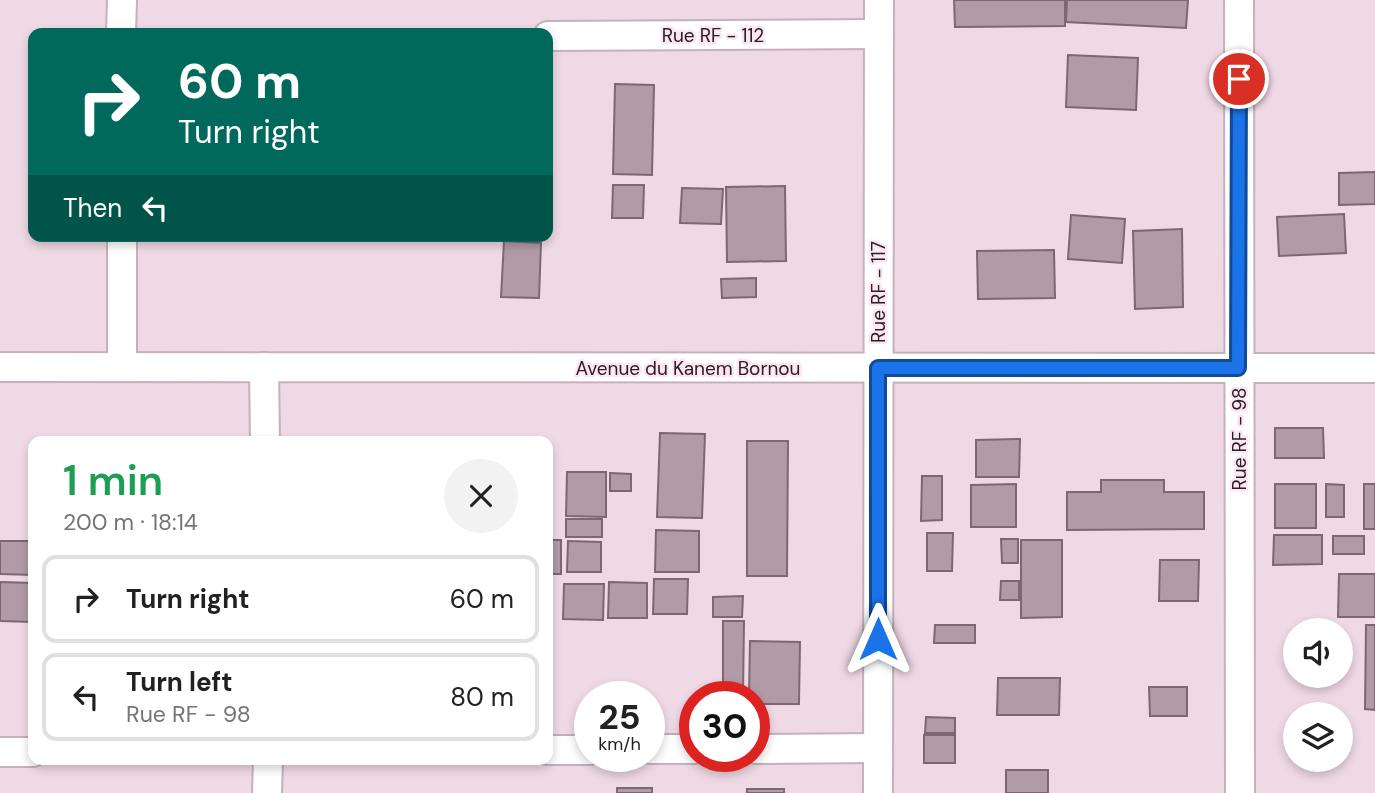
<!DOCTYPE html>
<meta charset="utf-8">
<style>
:root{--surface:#fff;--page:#f2f2f2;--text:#202124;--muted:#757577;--line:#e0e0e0}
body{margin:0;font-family:"DM Sans",sans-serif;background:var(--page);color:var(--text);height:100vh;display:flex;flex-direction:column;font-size:26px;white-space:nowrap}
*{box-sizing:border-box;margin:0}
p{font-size:23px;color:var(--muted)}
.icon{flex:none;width:38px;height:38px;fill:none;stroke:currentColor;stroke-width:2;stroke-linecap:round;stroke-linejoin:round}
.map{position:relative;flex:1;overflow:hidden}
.details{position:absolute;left:28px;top:436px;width:525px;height:329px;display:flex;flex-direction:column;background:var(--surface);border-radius:14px;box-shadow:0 4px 10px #0003}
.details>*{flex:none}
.guide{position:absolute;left:28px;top:28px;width:525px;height:214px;border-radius:14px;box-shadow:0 4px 10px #0003;background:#00695c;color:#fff;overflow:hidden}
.controls{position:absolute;left:1283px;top:618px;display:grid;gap:14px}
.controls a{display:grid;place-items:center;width:70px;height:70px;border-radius:50%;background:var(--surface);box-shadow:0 4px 10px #0003;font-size:35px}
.speed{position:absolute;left:574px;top:681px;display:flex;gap:14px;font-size:35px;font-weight:700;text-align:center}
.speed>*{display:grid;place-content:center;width:91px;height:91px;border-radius:50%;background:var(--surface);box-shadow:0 4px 10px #0003;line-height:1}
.speed small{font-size:18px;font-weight:400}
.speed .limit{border:10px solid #d22;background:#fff;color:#111}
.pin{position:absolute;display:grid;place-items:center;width:60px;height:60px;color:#fff;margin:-30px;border:4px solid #fff;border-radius:50%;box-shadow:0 2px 7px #0007}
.me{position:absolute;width:77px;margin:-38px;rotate:0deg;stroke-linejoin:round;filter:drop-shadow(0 0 5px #0008)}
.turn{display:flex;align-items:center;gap:24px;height:147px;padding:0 35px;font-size:32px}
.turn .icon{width:91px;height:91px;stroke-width:2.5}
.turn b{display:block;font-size:49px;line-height:60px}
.then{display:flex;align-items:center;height:66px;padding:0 35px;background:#0003;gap:14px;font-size:26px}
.round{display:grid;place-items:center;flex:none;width:74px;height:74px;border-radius:37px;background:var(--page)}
.overview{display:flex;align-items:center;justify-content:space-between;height:119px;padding:0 35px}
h1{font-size:42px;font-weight:600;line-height:52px;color:#1e9e55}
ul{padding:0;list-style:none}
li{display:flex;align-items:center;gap:21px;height:88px;margin:0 14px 10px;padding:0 21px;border:4px solid var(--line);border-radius:14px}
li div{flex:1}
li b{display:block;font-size:26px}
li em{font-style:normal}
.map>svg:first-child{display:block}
.building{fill:#b19ba7;stroke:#7c6873;stroke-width:2}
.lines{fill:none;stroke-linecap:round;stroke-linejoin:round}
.street-casing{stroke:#c6b0bd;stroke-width:32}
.street{stroke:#fff;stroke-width:28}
.route-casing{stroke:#114b97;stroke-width:18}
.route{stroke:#1a73e8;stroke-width:12}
.labels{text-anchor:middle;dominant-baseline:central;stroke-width:5;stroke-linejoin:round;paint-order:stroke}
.street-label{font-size:19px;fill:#282025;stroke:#fde6f2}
</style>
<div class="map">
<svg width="1375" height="793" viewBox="0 0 1375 793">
<rect width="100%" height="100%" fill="#efd9e5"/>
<g class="building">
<path d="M954,0H1065V26L955,27Z"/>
<path d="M1067,0H1188L1186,28L1066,22Z"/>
<path d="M1068,55L1138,58L1136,110L1066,107Z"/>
<path d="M615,84L654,85L652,175L613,174Z"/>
<path d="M1375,172V204L1339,205V173Z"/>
<path d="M613,185H644L643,218H612Z"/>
<path d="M785,186L786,261L727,262L726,187Z"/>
<path d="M682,188L723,189L721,224L680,223Z"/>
<path d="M1344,214L1346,253L1279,256L1277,217Z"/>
<path d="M1071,215L1125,219L1122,263L1068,259Z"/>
<path d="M1182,229L1183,307L1135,309L1133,231Z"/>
<path d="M504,241L541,243L539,298L501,297Z"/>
<path d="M1054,250L1055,298L978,299L977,251Z"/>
<path d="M756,278V297L722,298L721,279Z"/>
<path d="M1275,428H1323L1324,458H1275Z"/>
<path d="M660,433L705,434L702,518L657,517Z"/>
<path d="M1020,439L1019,477H976V440Z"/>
<path d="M747,441H788L787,576H747Z"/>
<path d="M567,472H606V517L566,516Z"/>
<path d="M610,473L631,474V491H610Z"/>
<path d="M922,476H942V520L921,521Z"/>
<path d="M1101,480H1164V492H1204V529L1067,530V492H1101Z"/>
<path d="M1016,484V527H971V485Z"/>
<rect x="1275" y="484" width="41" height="44"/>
<path d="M1326,484L1344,485V517H1326Z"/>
<rect x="1364" y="484" width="11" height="45"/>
<rect x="566" y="519" width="36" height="18"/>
<path d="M656,530L699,531V572H655Z"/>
<path d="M927,533H953L952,571H927Z"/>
<path d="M1274,535H1322V564L1273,565Z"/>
<rect x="1333" y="536" width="31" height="18"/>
<path d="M1001,539H1018V563H1002Z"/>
<rect x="548" y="540" width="13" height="34"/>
<path d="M1021,540H1062V617L1021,618Z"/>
<path d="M0,541H33V575L0,574Z"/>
<path d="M568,541L601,542V572H567Z"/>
<path d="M1160,560H1199L1198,601H1159Z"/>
<path d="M1339,574H1375V617H1338Z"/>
<path d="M654,579H688L687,614H653Z"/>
<path d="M1001,581H1019V600H1000Z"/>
<path d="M0,582L33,583V622L0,621Z"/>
<path d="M609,582L647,583V618H608Z"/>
<path d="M564,584H604L603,620L563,619Z"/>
<path d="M743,596L742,617H713V597Z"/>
<path d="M723,621H744L743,696H723Z"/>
<path d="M935,625H975V643H934Z"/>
<path d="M1366,625H1375V710L1365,709Z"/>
<path d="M750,641L800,642L799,704H754V696H749Z"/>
<path d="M998,678H1060L1059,715H997Z"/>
<path d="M1149,687H1187V716H1150Z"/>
<path d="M926,717L955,718V733H925Z"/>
<rect x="924" y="735" width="31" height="28"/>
<rect x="1006" y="770" width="42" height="23"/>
<rect x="617" y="788" width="35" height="5"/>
<rect x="747" y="789" width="37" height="4"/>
</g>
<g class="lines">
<defs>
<g id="street">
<path d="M1239,0L1240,793"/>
<path d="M121,33L122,0"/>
<path d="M548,36L879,34"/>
<path d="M122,236V367"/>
<path d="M0,367L1375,368"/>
<path d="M264,367L265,441"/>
<path d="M649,749H695"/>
<path d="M754,749L878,748"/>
<path d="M548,750H590"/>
<path d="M0,752H33"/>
<path d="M267,793L268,760"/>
<path d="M878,793L879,0"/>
</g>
</defs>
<use href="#street" class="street-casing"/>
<use href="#street" class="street"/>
</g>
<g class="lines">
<defs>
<path id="route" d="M878,639V368H1238L1239,79"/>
</defs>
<use href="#route" class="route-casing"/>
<use href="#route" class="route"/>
</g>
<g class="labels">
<g class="street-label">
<text x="713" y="35">Rue RF - 112</text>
<text transform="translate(878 292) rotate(-90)">Rue RF - 117</text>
<text x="688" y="368">Avenue du Kanem Bornou</text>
<text transform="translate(1239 439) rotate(-90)">Rue RF - 98</text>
</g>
</g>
</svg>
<div class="controls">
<a><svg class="icon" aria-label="sound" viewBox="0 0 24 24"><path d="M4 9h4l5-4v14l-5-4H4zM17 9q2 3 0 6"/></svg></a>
<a><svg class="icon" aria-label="layers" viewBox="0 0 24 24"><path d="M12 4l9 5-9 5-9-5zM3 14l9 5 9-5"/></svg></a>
</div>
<div class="speed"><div>25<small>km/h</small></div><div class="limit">30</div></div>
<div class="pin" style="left:1239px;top:79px;background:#d93025"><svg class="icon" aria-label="arrive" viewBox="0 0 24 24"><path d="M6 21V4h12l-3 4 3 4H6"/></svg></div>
<svg class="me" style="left:878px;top:639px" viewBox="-20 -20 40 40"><path d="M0-17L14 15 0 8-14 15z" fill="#1a73e8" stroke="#fff" stroke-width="4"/></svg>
<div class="guide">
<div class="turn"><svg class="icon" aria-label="right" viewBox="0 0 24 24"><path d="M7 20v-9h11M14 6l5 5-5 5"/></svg><div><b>60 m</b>Turn right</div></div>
<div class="then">Then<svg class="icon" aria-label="left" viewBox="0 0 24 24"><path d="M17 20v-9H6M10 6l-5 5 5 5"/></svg></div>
</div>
<section class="details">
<div class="overview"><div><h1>1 min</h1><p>200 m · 18:14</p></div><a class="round"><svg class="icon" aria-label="close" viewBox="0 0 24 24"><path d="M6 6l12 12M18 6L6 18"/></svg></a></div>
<ul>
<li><svg class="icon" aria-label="right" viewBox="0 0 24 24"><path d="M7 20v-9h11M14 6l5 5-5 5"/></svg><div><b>Turn right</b></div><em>60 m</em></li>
<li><svg class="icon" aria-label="left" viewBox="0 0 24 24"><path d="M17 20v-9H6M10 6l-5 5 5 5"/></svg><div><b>Turn left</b><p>Rue RF - 98</p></div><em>80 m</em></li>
</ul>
</section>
</div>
